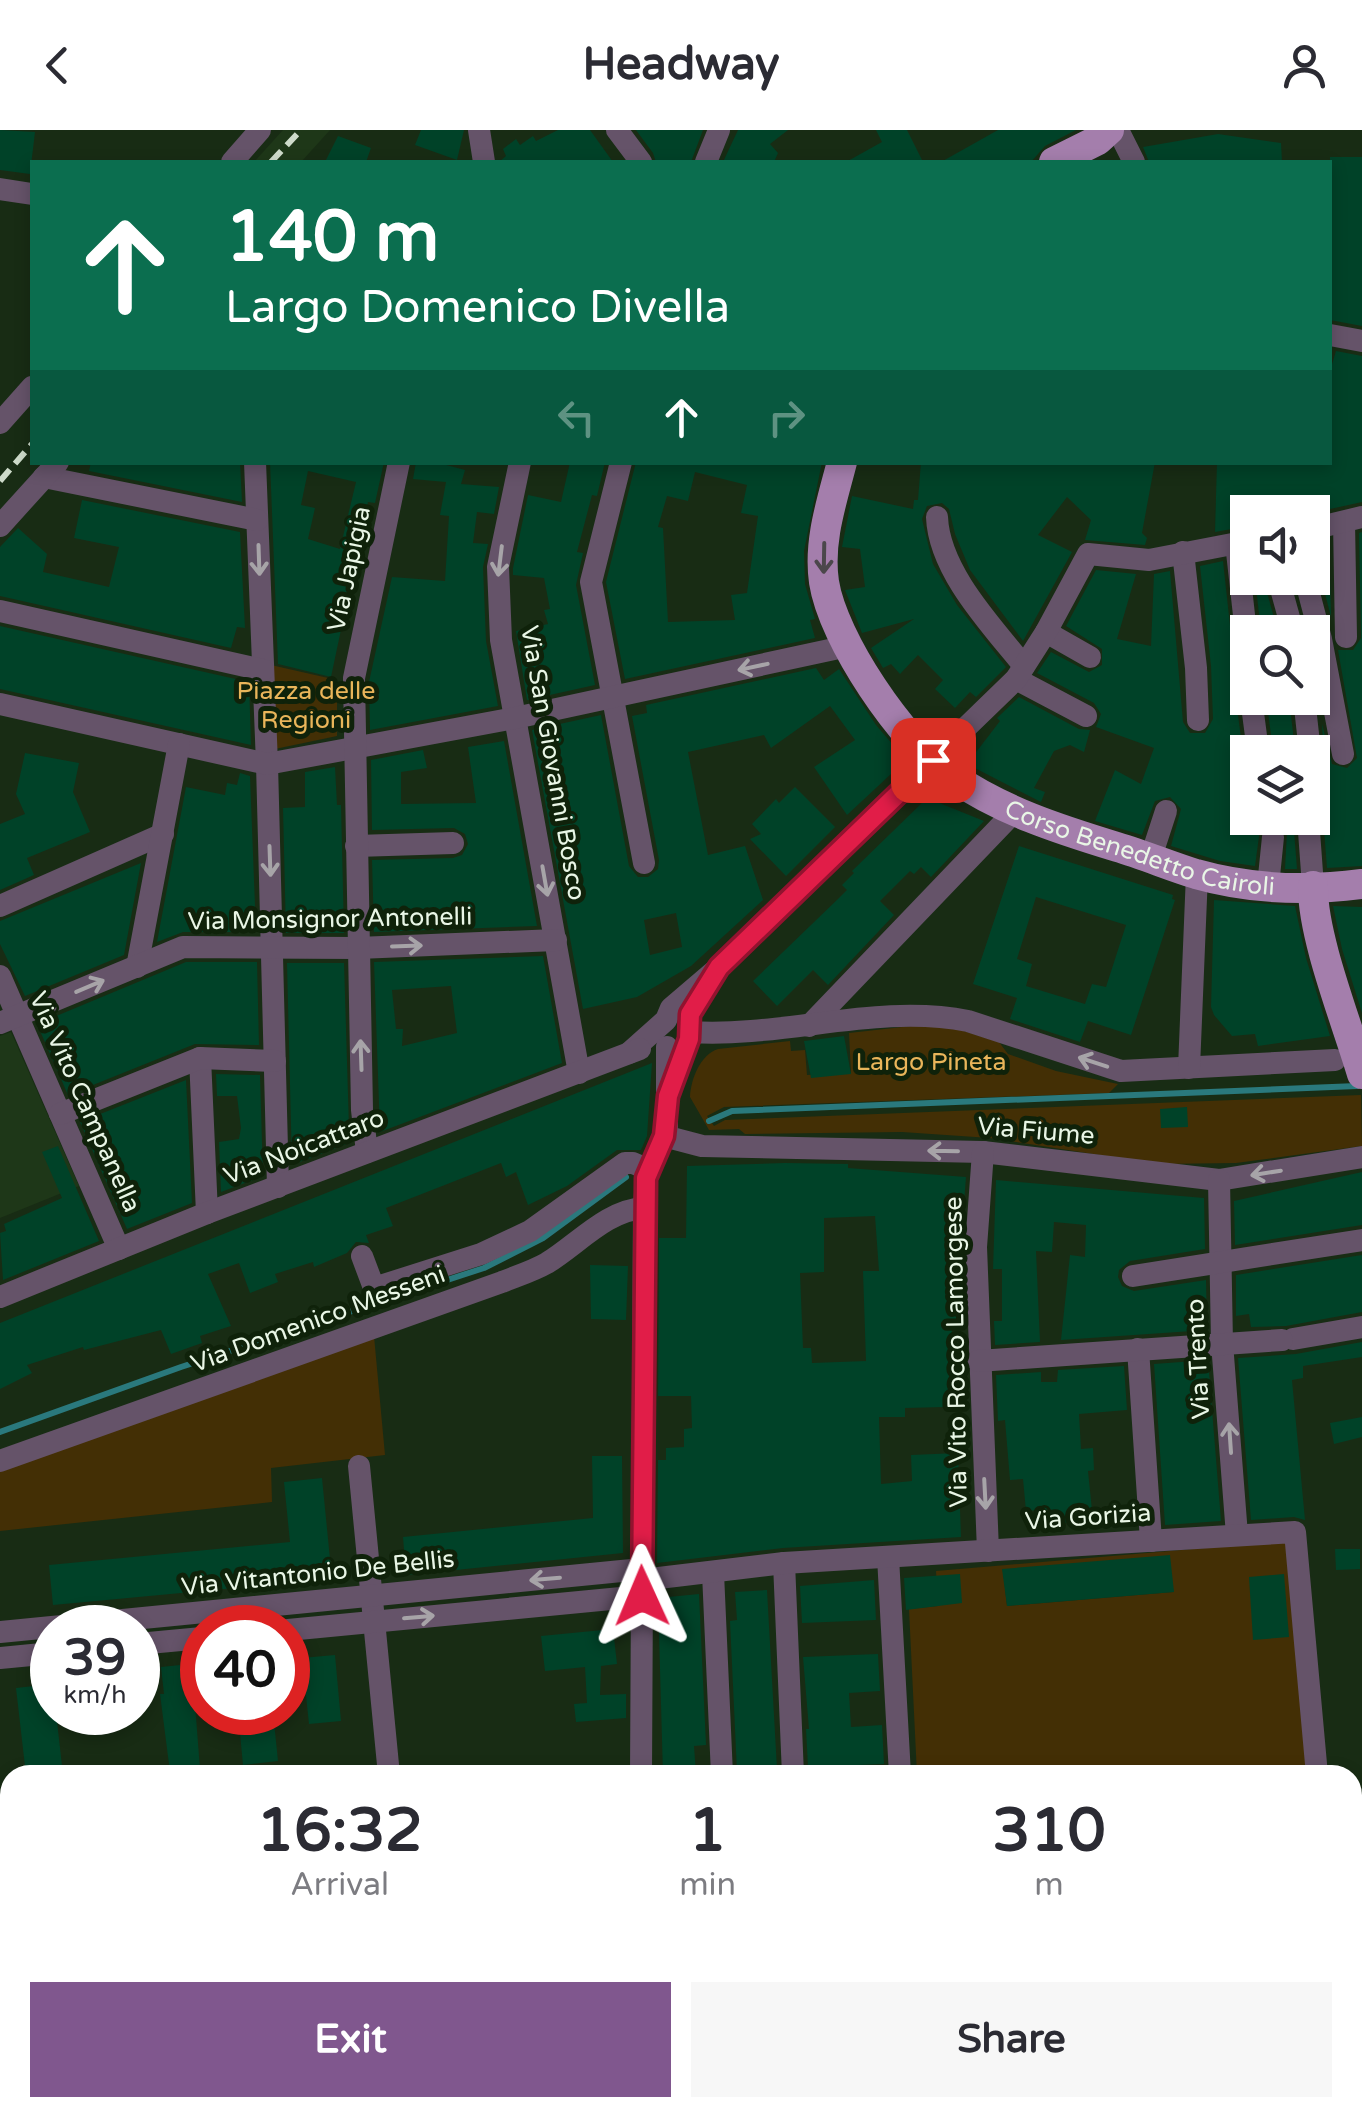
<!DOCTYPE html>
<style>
:root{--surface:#fff;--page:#f7f7f7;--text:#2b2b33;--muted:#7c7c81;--accent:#80578e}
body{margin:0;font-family:"Varela Round",sans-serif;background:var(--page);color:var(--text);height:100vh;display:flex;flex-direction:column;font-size:38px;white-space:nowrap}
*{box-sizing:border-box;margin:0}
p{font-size:32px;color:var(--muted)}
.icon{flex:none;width:55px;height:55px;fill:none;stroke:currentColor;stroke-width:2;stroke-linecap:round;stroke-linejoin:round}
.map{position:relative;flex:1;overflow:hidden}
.details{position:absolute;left:0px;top:1635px;width:1362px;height:352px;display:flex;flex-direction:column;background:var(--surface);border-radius:30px 30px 0 0;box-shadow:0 5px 15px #0003}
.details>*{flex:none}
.hud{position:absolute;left:30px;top:30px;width:1302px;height:305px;border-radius:0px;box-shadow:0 5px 15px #0003;background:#0b6e4f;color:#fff;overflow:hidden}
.fabs{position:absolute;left:1230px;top:365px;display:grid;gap:20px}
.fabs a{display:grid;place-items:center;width:100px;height:100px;border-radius:0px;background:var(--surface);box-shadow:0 5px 15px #0003;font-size:50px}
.speed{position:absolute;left:30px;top:1475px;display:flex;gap:20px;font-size:50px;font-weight:700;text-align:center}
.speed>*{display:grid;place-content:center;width:130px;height:130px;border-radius:50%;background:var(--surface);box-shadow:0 5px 15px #0003;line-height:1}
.speed small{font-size:25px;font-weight:400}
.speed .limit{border:15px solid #d22;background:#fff;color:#111}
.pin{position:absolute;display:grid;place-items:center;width:85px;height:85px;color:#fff;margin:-42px;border-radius:20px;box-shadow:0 5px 15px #0006}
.me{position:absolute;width:110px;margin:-55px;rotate:359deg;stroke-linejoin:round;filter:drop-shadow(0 0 8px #0008)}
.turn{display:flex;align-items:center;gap:35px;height:210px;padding:0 30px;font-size:45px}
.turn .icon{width:130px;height:130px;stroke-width:2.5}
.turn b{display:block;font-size:70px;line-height:85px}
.lanes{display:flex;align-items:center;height:95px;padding:0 30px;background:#0003;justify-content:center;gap:50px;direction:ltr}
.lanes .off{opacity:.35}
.eta{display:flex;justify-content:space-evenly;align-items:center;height:170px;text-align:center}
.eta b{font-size:60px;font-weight:800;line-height:70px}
.cta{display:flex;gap:20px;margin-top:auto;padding:20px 30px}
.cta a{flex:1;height:115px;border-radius:0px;background:var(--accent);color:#fff;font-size:40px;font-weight:800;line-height:115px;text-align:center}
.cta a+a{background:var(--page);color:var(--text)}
header{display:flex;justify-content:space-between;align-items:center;height:130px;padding:0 30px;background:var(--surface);font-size:45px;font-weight:800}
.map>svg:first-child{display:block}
.built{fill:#1e3718}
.green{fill:#432f05;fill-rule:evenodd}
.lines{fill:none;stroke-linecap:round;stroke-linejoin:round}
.stream{stroke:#2a797d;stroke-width:6}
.building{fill:#004228;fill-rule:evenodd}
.minor{stroke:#655369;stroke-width:22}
.major{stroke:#a47eac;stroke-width:30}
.rail{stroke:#cedbca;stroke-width:6;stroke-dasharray:15 8;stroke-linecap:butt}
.oneway{stroke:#4b474b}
.oneway2{stroke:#a7a4a8}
.route-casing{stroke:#92132f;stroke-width:25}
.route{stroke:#e11d48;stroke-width:18}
.labels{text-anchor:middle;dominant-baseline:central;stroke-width:10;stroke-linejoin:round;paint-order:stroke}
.street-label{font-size:25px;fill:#e9f6e6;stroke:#0f220a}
.park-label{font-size:25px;fill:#e9b55a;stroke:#0f220a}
</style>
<header><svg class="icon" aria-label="back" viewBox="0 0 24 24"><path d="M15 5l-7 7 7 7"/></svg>Headway<svg class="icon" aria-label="person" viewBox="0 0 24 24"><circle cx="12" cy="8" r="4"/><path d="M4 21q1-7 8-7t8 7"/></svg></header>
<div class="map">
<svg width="1362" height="1986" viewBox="0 0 1362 1986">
<rect width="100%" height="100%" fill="#182c14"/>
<g class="built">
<path d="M283,0H330L301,32H254Z"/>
<path d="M11,902L79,1056L0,1088V906Z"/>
</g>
<g class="green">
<path d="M271,535L337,550V606L275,619Z"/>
<path d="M938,893L999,912L1008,924L1056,941L1118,954L1109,963L724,977L707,986L714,996L725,990L1361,965L1362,1016L1236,1033L1158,1034L990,1008L902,1002L745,1004L739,999L709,1000L690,967C691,949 700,925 718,919L790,911L791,921L805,920L807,945L851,943L849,903Z"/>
<path d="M374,1206L385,1325L271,1338L272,1372L0,1401V1340Z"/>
<path d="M1286,1411L1307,1645H917L909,1479L938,1476L936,1441ZM1003,1440L1173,1462L1007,1476Z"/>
</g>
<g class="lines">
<g class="stream">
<path d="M709,991L732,981L1357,956"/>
<path d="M0,1302L181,1237L484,1138L543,1108L626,1047"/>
</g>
</g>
<g class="building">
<path d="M0,0L35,2L30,44L0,40Z"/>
<path d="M421,0H464L457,30L415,15Z"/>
<path d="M558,0H590L613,32H499L506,26L503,19L516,9L520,15L533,6L536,11Z"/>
<path d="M636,0H703L691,32H656L653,23Z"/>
<path d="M738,0H788L770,14L778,23L774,32H723Z"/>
<path d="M876,0H907L923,32H846L882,12Z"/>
<path d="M998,0H1076L1045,16L1031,32H941Z"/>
<path d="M1218,4L1281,13L1282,32H1149L1143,17Z"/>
<path d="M338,6L371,18L366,32H325Z"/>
<path d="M1330,27H1362V196L1330,190Z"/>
<path d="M1336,221L1362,226V372L1312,383L1248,382V396L1215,402L1217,332H1330V241Z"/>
<path d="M91,332H240L242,372L89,341Z"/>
<path d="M270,332H384L375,373L368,372L331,547L278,534ZM308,341L356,352L340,419L308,409L315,378L301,375Z"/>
<path d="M416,332H435L465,340L461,354L499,357L494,384L477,382L473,413L488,414L483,437L486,511L498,576L370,600L369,552L392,447L445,451L449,386L440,385L446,352L413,349Z"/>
<path d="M570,332H605L597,366L592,365L577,422L583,423L576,455L595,555L527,570L516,501L548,494L544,480L550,479L544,448L513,445V438L528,365L561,372Z"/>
<path d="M636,332H822L804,421L805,454L815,489L810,490L815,508L625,549L606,452ZM695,342L747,355L741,383L758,386L747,463L731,465L735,490L668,492L663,398L658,397L667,366L688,371Z"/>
<path d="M921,332H1155L1142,403L1147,408L1145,415L1085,410L1091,390L1067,367L1038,405L1072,422L1023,511L970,440L955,404L949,379L942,373L927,376L922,389L933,434L957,475L1006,537L976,567L970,562L955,578L935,559L943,550L918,525L900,544L891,534L883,538L871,518L914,489L862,503L845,460L865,457L860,419L842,417L852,366L913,379L914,370H918Z"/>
<path d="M82,370L240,402L245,498L237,497L231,518L0,466V417L18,398L47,424L43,442L109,457L119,417L74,408Z"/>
<path d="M1362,402V736L1327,738L1323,687L1320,679L1312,674V650H1316L1315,636L1324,627L1322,594L1332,634L1347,638L1357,628L1338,520H1353L1361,508L1359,403Z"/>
<path d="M1329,410L1331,487L1320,444L1312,435V414Z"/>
<path d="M1223,431L1233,523L1243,535L1245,555L1238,561L1236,570L1243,623L1248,631V688H1293L1297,739H1285L1287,702L1275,692L1260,699L1255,736L1220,731L1171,716L1181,679L1170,667L1155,671L1142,705L1095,691L1115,640L1141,654L1154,618L1096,597L1101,584L1094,573L1037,543L1051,522L1089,542L1102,535V519L1066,496L1096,440L1136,444L1117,509L1151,516L1154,444L1170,441L1183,592L1190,603H1205L1213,589L1211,536L1200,436Z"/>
<path d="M1255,448H1263L1278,502H1261Z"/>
<path d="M0,496L249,552L251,615L0,559Z"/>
<path d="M816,538L824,550L839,539L876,595L906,630L847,685L814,637L855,610L830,576L771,618L764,605L688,622L708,725L745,716L763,770L691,836L637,867L583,879L532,600L601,585L629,736L638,747H648L658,739L659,730L632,586L647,583L646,575ZM676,783L682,817L650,825L644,790Z"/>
<path d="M1019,567L1079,599L1090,600L1084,622L1070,615L1054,621L1034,658L1045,662L1041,672L967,634L1000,591L997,588Z"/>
<path d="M1266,568H1289L1295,620L1273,619Z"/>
<path d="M504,611L537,796L374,802L372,730L453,728L462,725L468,714L465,704L454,698L372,700L371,630L423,620L427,638L401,642V674L476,673L468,617Z"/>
<path d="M25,623L79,633L73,662L90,702L27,728L34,745L0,760V694L25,684L16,664Z"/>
<path d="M335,637L337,675H341L344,803H286L283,678L305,677V642Z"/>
<path d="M240,643L250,646L256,802H183L157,812L186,657L225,665L227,653L237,655Z"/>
<path d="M795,657L835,697L786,746L750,709L761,704L752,694L776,669L779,673Z"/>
<path d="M927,668L984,691L931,747L921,737L914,744L910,741L880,771L894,785L828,855L813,840L777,876L753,851L839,768L847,760L842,755L854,743L852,741Z"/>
<path d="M1019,716L1173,765L1172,769L1175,770L1131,905L1088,891L1080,912L1010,889L1017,868L973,854ZM1036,767L1126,795L1106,857L1092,854L1085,874L1026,856L1032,834L1017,829Z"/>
<path d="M141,733L124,825L25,866L0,814V791Z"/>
<path d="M1214,770L1295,776L1306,828L1330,906L1258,916L1255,904L1232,906L1214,885L1211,877Z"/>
<path d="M1333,776L1362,777V883L1342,819Z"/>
<path d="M543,826L562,933L380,1002L374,832ZM451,856L457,903L402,916L403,899H396L392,860Z"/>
<path d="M186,832H257L259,915L195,914L68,965L37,894Z"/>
<path d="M287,833H344L349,997V1013L292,1035Z"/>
<path d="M844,906L851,944L811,948L804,911Z"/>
<path d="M652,933L647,1006L641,1020H617L567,1056L528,1075L516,1042L506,1047L501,1033L386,1078L393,1096L366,1105L369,1113L356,1112L347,1123L314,1137L313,1132L275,1144L278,1152L250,1163L239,1133L208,1144L231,1196L200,1206L202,1213L171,1224L161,1200L84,1220L83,1217L27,1235L32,1243L0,1259V1193Z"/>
<path d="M216,944L260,945L263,1046L221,1062L219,1012L239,1009L241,998L237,966H217Z"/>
<path d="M186,950L192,1073L127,1099L80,992Z"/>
<path d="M1187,977L1188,997L1161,998L1160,979Z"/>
<path d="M58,1016L99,1111L3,1150L0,1103L6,1101L4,1094L62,1068L42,1022Z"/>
<path d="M785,1033L848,1034V1038L966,1047L961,1111L949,1109L950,1166L958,1165L960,1189L952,1190L951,1268L945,1269V1277L905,1278V1287H879L881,1354L912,1351L911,1325L958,1323L961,1407L783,1418L657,1433L658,1330H666V1318L684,1317V1299L692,1298L691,1266H658L659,1108H686L687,1036ZM875,1086L879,1141H863L866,1231L812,1233L811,1218H803L800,1143L824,1142V1088Z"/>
<path d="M1362,1042V1095L1235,1115L1234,1071Z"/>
<path d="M996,1050L1204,1068L1205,1119L1130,1131L1119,1140L1118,1147L1122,1156L1134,1161L1206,1150L1207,1200L1061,1210L1070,1125L1085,1127L1086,1095L1054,1092L1052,1122L1036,1121L1040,1212L995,1215L994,1191H1002V1139H993Z"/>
<path d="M1362,1125V1182L1286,1196L1251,1197L1249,1184L1236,1186V1145Z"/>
<path d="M590,1135L628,1136L626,1190L591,1189Z"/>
<path d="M1362,1212V1227L1303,1236V1248L1292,1250L1305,1390L1294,1387L1251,1390L1238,1228L1296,1224Z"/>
<path d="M1208,1230L1221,1391L1165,1395L1154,1234Z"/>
<path d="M1124,1236L1127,1280L1079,1284L1081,1319L1093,1318L1094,1340L1088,1341L1093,1390L1052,1394L1051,1379L1026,1381L1023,1349L1010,1350L1005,1290L998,1291L996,1245L1041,1242V1252H1057L1058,1240Z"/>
<path d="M1362,1287V1307L1334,1314L1330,1293Z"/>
<path d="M592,1326H622L623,1423L406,1445L403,1407L593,1388Z"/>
<path d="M322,1348L332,1449L53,1475L49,1435L290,1412L284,1352Z"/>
<path d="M1335,1419H1360V1439L1336,1440Z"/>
<path d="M1170,1425L1174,1462L1007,1476L1002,1439Z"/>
<path d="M960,1444L962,1473L906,1480L904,1448Z"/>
<path d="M1284,1444L1289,1507L1253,1510L1249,1447Z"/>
<path d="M874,1450L876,1490L802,1493L800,1456Z"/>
<path d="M767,1460L777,1639L737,1642L730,1491L737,1490L735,1462Z"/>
<path d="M699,1464L706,1615L694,1616L696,1644L663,1645L658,1468Z"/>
<path d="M613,1499L617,1534L601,1536L600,1565L626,1564V1588L576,1592L574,1574L587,1573L585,1537L545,1541L541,1506Z"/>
<path d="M878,1524L880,1561L849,1563L851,1597L882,1595L884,1634L808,1637L806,1599H809L803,1527Z"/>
<path d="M335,1525L341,1591L309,1594L302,1528Z"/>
<path d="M180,1535L183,1562L194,1561L200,1639L170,1642L160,1564H164L161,1537Z"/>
<path d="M52,1554V1582H56L63,1645H26L16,1558Z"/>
<path d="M238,1582H273L278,1631L243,1635Z"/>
</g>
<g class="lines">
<g class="minor">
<path d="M479,0L484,32"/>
<path d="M617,0L641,32"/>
<path d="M1118,0L1134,32"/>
<path d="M232,32L260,0"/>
<path d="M706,32L719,0"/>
<path d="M0,59L32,64"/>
<path d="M1330,205L1362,211"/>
<path d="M0,293L32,257"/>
<path d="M255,332L267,634L278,1057"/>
<path d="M520,332L498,437L501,510L579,943"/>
<path d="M621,332L591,452L644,733"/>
<path d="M44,347L257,390"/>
<path d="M937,387C939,441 991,495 1024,536"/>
<path d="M1344,392L1346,507"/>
<path d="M0,396L58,332"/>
<path d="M1312,399L1362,387"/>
<path d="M1236,413L1248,521"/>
<path d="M1183,422L1196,538L1198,590"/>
<path d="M1278,448L1293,502"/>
<path d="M1305,448L1321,509L1343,624"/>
<path d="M0,481L263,540"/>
<path d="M1046,502L1090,527"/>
<path d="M1016,549L1086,586"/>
<path d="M1251,568L1258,621"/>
<path d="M1304,568L1310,622"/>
<path d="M0,574L267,634L515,588L848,516"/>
<path d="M1308,688L1313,756"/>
<path d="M356,716L453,713"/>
<path d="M1151,727L1166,681"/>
<path d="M1268,756L1273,707"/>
<path d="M0,776L163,704"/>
<path d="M137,837L179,614"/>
<path d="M0,846L119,1119"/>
<path d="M0,893L183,817L358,818L556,810"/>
<path d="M809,896L1013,683"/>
<path d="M690,902C783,908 877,873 968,891L1121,941L1335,930"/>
<path d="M629,923L666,890L671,878L719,837L1016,549L1046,502L1088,424L1149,430L1248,411"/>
<path d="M200,928L207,1083"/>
<path d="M1189,938L1197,744"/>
<path d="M60,984L200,928L275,931"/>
<path d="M664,1006L702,1016L983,1022L1219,1050L1362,1027"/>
<path d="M367,1022L362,980L354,548L399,332"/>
<path d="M983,1022L976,1117L988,1421"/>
<path d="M1219,1050L1222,1213L1237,1405"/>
<path d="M362,1126L374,1158L481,1124L530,1101L625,1033H633L649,1040"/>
<path d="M1133,1146L1362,1110"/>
<path d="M0,1167L207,1083L640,919"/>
<path d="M1293,1209L1362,1197"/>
<path d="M1138,1219L1151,1411"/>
<path d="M978,1231L1282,1210"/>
<path d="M0,1331L502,1152C517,1146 533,1141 547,1133C578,1114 607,1080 644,1078"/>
<path d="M359,1336L389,1645"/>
<path d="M888,1427L900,1645"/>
<path d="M784,1433L793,1645"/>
<path d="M713,1443L722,1645"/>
<path d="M642,1450L784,1433L1295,1402L1317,1645"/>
<path d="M288,1500L642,1466"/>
<path d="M0,1502L642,1439"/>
<path d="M138,1514L202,1508"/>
<path d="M0,1528L52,1523"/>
<path d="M641,1645L644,1078L646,1048L667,997V917"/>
<path d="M1352,1725L1362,1723"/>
<path d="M0,1785H10"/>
<path d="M1001,1978L1005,1986"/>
<path d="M1346,1978L1347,1986"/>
<path d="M610,1986L611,1978"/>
</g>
<g class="major">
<path d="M1054,32L1098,10L1109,0"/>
<path id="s1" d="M842,332C832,371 818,411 824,452C833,510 902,611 951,646C1002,681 1058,699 1117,717C1144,725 1170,736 1196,744C1249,759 1308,761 1362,754"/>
<path d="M1313,756C1312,806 1347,893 1362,944"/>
</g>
<g class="rail">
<path d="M271,32L301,0"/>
<path d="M0,351L32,314"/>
</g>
</g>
<defs><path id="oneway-shaft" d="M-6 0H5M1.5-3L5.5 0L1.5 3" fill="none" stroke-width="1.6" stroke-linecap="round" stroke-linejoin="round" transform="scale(2.5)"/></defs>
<use class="oneway" href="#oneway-shaft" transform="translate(824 428) rotate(91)"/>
<g class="oneway2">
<use href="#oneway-shaft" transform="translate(259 430) rotate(88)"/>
<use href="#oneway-shaft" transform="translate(500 431) rotate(97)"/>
<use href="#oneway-shaft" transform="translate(753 537) rotate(168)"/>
<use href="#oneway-shaft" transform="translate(270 731) rotate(88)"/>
<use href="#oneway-shaft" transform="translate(545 751) rotate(80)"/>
<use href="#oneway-shaft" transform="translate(407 816) rotate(-2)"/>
<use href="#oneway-shaft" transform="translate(90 856) rotate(-23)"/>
<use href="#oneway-shaft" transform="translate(361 925) rotate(-92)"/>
<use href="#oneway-shaft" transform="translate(1093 932) rotate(-162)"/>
<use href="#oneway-shaft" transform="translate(943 1021) rotate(-179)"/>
<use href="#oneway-shaft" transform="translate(1266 1043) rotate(171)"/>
<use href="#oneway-shaft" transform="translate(1230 1308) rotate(-94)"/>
<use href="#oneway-shaft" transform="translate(985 1364) rotate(87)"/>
<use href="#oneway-shaft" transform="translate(545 1449) rotate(175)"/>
<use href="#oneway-shaft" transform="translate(419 1487) rotate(-5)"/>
</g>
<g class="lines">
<defs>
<path id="route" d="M642,1466L646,1048L664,1006L668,966L689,909L690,884L719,837L933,630"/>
</defs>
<use href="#route" class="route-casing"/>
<use href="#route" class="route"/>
</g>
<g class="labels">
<g class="street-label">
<text transform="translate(349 439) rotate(-78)">Via Japigia</text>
<text transform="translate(553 633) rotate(80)">Via San Giovanni Bosco</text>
<text stroke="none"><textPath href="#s1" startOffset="562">Corso Benedetto Cairoli</textPath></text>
<text transform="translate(330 789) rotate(-1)">Via Monsignor Antonelli</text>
<text transform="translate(85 972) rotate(66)">Via Vito Campanella</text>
<text transform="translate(1036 1001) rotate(5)">Via Fiume</text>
<text transform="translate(304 1017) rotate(-21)">Via Noicattaro</text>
<text transform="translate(318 1189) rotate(-20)">Via Domenico Messeni</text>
<text transform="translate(956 1222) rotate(-91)">Via Vito Rocco Lamorgese</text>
<text transform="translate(1198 1229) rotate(-93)">Via Trento</text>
<text transform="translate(1088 1387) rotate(-4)">Via Gorizia</text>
<text transform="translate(318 1443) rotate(-6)">Via Vitantonio De Bellis</text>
</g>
<g class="park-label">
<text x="306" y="561">Piazza delle<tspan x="306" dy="29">Regioni</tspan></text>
<text x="931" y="932">Largo Pineta</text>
</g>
</g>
</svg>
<div class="fabs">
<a><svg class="icon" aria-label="sound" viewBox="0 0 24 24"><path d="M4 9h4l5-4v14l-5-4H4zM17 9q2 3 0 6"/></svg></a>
<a><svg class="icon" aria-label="search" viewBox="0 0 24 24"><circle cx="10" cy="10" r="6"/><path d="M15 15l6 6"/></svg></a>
<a><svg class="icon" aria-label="layers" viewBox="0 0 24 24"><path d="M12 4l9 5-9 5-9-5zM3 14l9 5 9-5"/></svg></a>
</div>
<div class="speed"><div>39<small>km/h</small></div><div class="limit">40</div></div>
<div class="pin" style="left:933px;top:630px;background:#d93025"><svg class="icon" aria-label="arrive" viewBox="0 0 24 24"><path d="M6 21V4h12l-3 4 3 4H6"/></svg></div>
<svg class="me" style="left:642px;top:1466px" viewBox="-20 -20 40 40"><path d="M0-17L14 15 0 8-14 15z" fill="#e11d48" stroke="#fff" stroke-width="4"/></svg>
<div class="hud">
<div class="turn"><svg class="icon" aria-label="ahead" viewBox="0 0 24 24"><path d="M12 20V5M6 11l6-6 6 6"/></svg><div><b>140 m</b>Largo Domenico Divella</div></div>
<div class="lanes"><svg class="icon off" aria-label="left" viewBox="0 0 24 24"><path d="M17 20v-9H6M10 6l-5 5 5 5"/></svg><svg class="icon" aria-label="ahead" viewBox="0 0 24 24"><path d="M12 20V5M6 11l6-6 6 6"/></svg><svg class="icon off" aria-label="right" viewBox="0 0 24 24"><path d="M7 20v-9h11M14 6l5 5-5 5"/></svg></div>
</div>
<section class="details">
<div class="eta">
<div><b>16:32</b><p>Arrival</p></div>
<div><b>1</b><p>min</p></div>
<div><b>310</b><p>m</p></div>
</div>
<div class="cta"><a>Exit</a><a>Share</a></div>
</section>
</div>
